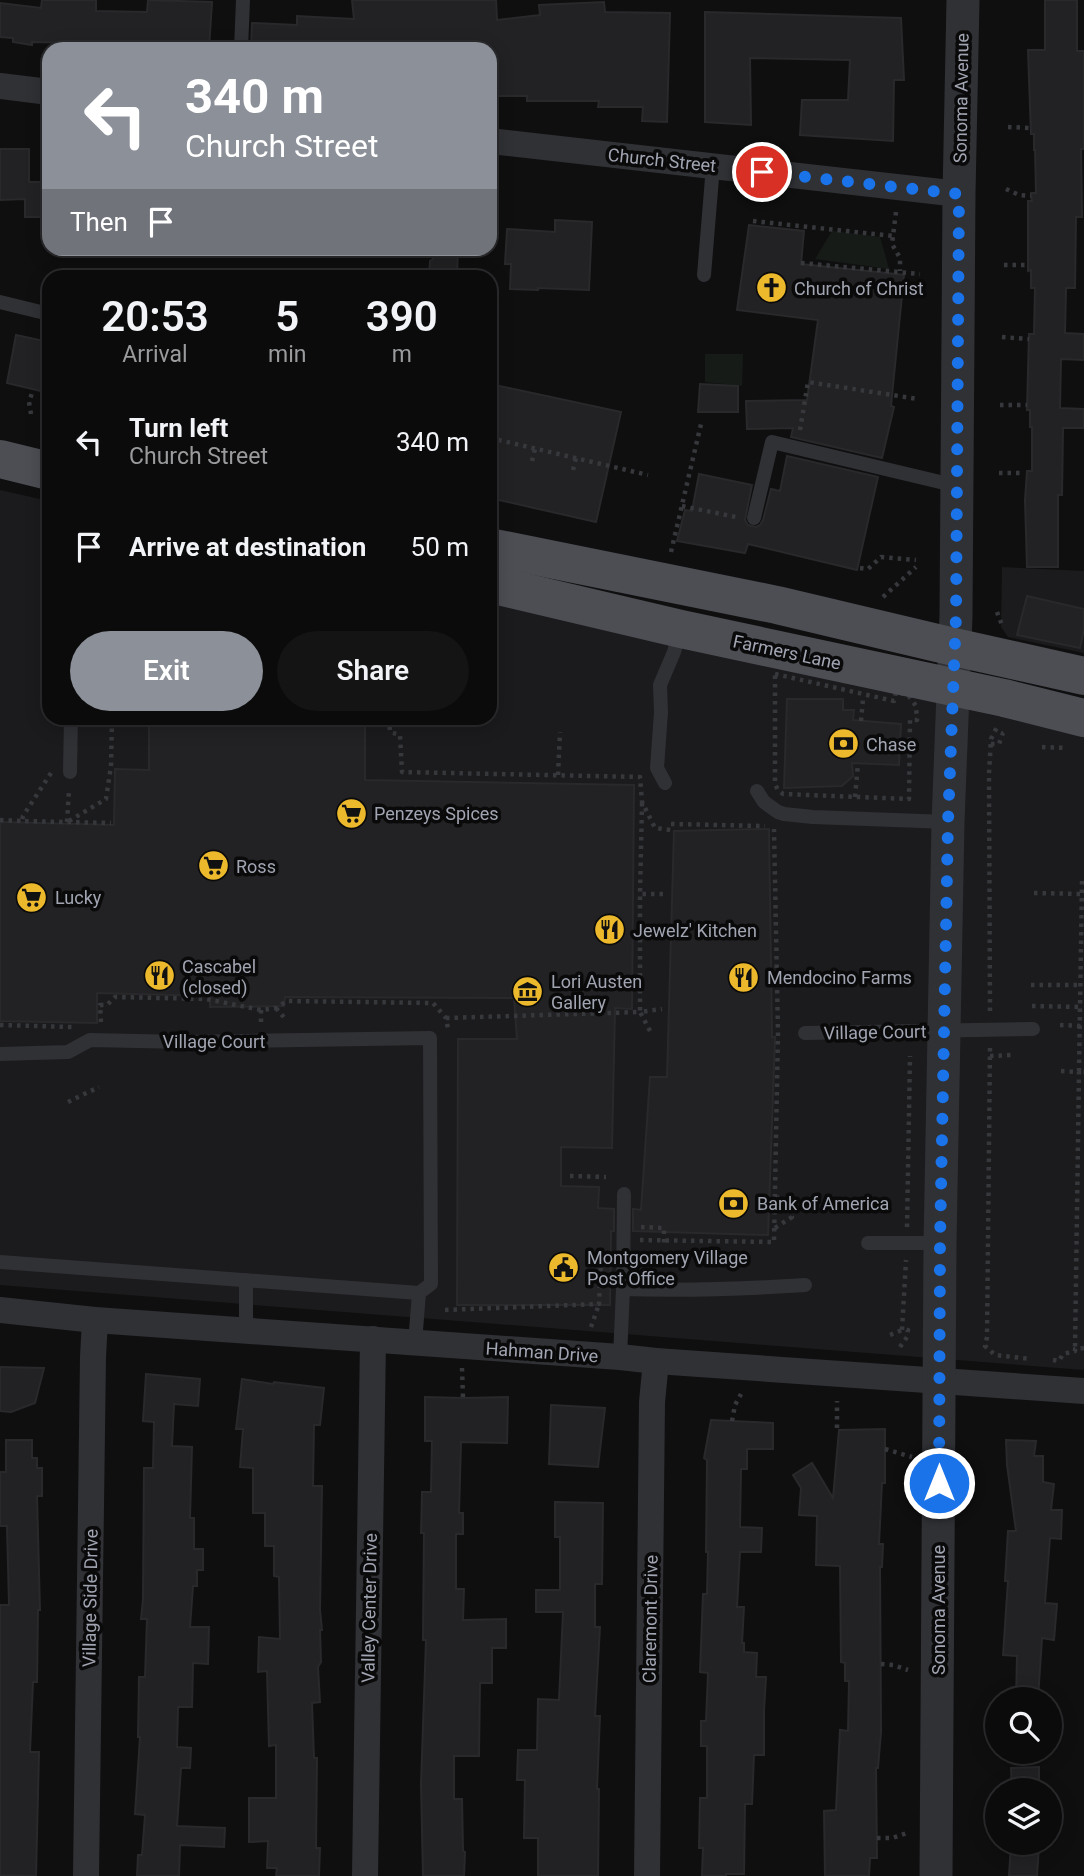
<!DOCTYPE html>
<style>
:root{--surface:#0b0b0c;--page:#141415;--text:#f1f3f6;--muted:#9a9b9d;--line:#2b2b2d;--accent:#8c9099}
body{margin:0;font-family:Roboto,sans-serif;background:var(--page);color:var(--text);height:100vh;display:flex;flex-direction:column;font-size:26px;white-space:nowrap}
*{box-sizing:border-box;margin:0}
p{font-size:23px;color:var(--muted)}
.icon{flex:none;width:38px;height:38px;fill:none;stroke:currentColor;stroke-width:2;stroke-linecap:round;stroke-linejoin:round}
.map{position:relative;flex:1;overflow:hidden}
.drawer{position:absolute;left:42px;top:270px;width:455px;height:455px;display:flex;flex-direction:column;background:var(--surface);border-radius:21px;box-shadow:0 4px 18px #0003,0 0 0 2px var(--line)}
.drawer>*{flex:none}
.hud{position:absolute;left:42px;top:42px;width:455px;height:214px;border-radius:21px;box-shadow:0 4px 18px #0003,0 0 0 2px var(--line);background:#8c9099;color:#fff;overflow:hidden}
.controls{position:absolute;left:985px;top:1687px;display:grid;gap:14px}
.controls a{display:grid;place-items:center;width:77px;height:77px;border-radius:50%;background:var(--surface);box-shadow:0 4px 18px #0003,0 0 0 2px var(--line);font-size:35px}
.pin{position:absolute;display:grid;place-items:center;width:60px;height:60px;color:#fff;margin:-30px;border:4px solid #fff;border-radius:50%;box-shadow:0 2px 7px #0007}
.me{position:absolute;width:77px;margin:-38px;rotate:0deg;stroke-linejoin:round;filter:drop-shadow(0 0 5px #0008)}
.turn{display:flex;align-items:center;gap:24px;height:147px;padding:0 28px;font-size:32px}
.turn .icon{width:91px;height:91px;stroke-width:2.5}
.turn b{display:block;font-size:49px;line-height:60px}
.then{display:flex;align-items:center;height:66px;padding:0 28px;background:#0003;gap:14px;font-size:26px}
.eta{display:flex;justify-content:space-evenly;align-items:center;height:119px;text-align:center}
.eta b{font-size:42px;font-weight:600;line-height:49px}
.action{display:flex;gap:14px;margin-top:auto;padding:14px 28px}
.action a{flex:1;height:80px;border-radius:42px;background:var(--accent);color:#fff;font-size:28px;font-weight:600;line-height:80px;text-align:center}
.action a+a{background:var(--page);color:var(--text)}
ul{padding:0;list-style:none}
li{display:flex;align-items:center;gap:21px;height:105px;padding:0 28px}
li div{flex:1}
li b{display:block;font-size:26px}
li em{font-style:normal}
.map>svg:first-child{display:block}
.built{fill:#1b1b1d}
.green{fill:#161b17}
.building{fill:#222224;stroke:#29292c;stroke-width:2}
.lines{fill:none;stroke-linecap:round;stroke-linejoin:round}
.path{stroke:#36383c;stroke-width:4.5;stroke-dasharray:3.5 5;stroke-linecap:butt}
.service{stroke:#303135;stroke-width:14}
.minor{stroke:#303135;stroke-width:26}
.tertiary{stroke:#303135;stroke-width:33}
.primary{stroke:#4c4e54;stroke-width:38}
.route{stroke:#1a73e8;stroke-width:12;stroke-dasharray:0 21.6}
.labels{text-anchor:middle;dominant-baseline:central;stroke-width:7;stroke-linejoin:round;paint-order:stroke}
.street-label{font-size:18px;fill:#a1a4b1;stroke:#0a0a0b}
.poi-label{font-size:18px;fill:#a1a4b1;stroke:#0a0a0b;text-anchor:start}
</style>
<div class="map">
<svg width="1084" height="1876" viewBox="0 0 1084 1876">
<rect width="100%" height="100%" fill="#0f0f10"/>
<g class="built">
<path d="M0,490L49,501V718H490V601L1084,736V1370L0,1285Z"/>
<path d="M1002,567L1084,571V653L1008,637L1001,627Z"/>
</g>
<g class="green">
<path d="M832,231L880,237L889,269L815,259Z"/>
<path d="M705,354H743L742,386L705,382Z"/>
</g>
<g class="building">
<path d="M42,0H96V11L147,12L148,0L212,2L209,49H82V43L32,42V45L13,42V38L0,37V3L41,8Z"/>
<path d="M352,0H496L497,20L540,15L539,5L604,2L605,12L670,13L667,122L642,121L643,107H598L599,101H527V96H490V49H251L252,23L297,25V16L354,19Z"/>
<path d="M1045,0H1077V51H1084V149H1081L1082,217H1076L1075,288H1066L1065,333L1084,334V360L1061,359L1060,408L1084,409V428H1063L1062,495H1058V567H1027L1025,500L1027,471H1032V427H1030V410H1027L1029,334H1034L1035,288H1031V270L1028,271V201H1032L1031,193H1036L1035,150H1034V134H1031L1028,50H1045Z"/>
<path d="M705,12L901,18L904,80H894L893,141L800,135L802,100H848L850,60L750,58L751,125L705,122Z"/>
<path d="M0,149H29V182H49V217H25V199L0,200Z"/>
<path d="M555,220L592,222L589,290L538,288V290L510,289L511,264H505L507,229L555,232Z"/>
<path d="M749,225L804,231L801,264L904,275L891,406L894,407L882,458L791,437L793,428L747,429L746,401L807,400L818,320L737,310Z"/>
<path d="M433,248H458L457,276H429L430,261L433,259Z"/>
<path d="M16,335L49,342V393L7,383Z"/>
<path d="M490,384L621,412L596,522L490,498Z"/>
<path d="M700,384L738,386V412H698Z"/>
<path d="M787,456L878,477L857,570L748,544L745,553L677,541L685,510L692,511L699,474L752,485L745,520L748,525L756,527L760,525L763,520L771,489L780,491Z"/>
<path d="M1027,596L1084,609V629L1080,648L1017,635Z"/>
<path d="M787,699H843V710H854L853,720L901,724L899,765L852,763L853,776L842,786L784,788Z"/>
<path d="M149,718H365V780L634,785L632,1009L615,1008L612,1148L561,1147V1186L599,1187L598,1208L614,1209V1231H611L610,1305H457L458,1039H517L514,998L285,997L284,1006L210,1007V996L97,993V1023L0,1021V822L114,825L115,769L149,770Z"/>
<path d="M769,829L772,1037H775L768,1235L633,1231V1209L641,1210L650,1077H667L674,831Z"/>
<path d="M0,1367L44,1368L35,1403L11,1412L0,1411Z"/>
<path d="M146,1374L200,1379L198,1406L174,1404L172,1446L192,1447L190,1518H194V1549H203V1570H197V1586H193L190,1627H209L208,1664L193,1663L192,1707H178L177,1747L191,1748L190,1768H181L177,1826L225,1828L224,1847L180,1845L179,1876H137L138,1855H142L145,1815L135,1814L140,1737H138L139,1677H145L147,1619H141L143,1599L144,1468H153L154,1422L143,1421Z"/>
<path d="M242,1379L273,1384L274,1382L324,1388L320,1425H314L313,1486H322L320,1610L322,1630H320L321,1662L318,1667L320,1702L312,1703L314,1758H317L316,1848H320L319,1876H276L277,1868H267L268,1841L249,1842V1798H276V1745L269,1746L267,1671L258,1672L259,1637L280,1639L279,1577L274,1576V1546H265V1513H253V1468L240,1467L243,1429H236Z"/>
<path d="M425,1397L463,1398L508,1397L507,1443L461,1442L459,1513H463V1534H456V1589H464L463,1620L506,1619V1648H492V1683H480L479,1756H454V1799H462L463,1851L465,1852L464,1876H423L421,1784L426,1640H423L424,1533H421L422,1492H431L432,1441H425Z"/>
<path d="M551,1405L605,1408L598,1467L549,1464Z"/>
<path d="M711,1420L773,1423V1449H747V1469H741L740,1527L762,1528L761,1552H740L737,1607H744L742,1643H744V1652L757,1653L756,1677H766L764,1710V1755H754L752,1804H745L744,1874H726V1876H702L703,1848H699L700,1798H707V1746H701V1721H706L708,1673L700,1672L703,1594H707L708,1552H706L707,1460L704,1458Z"/>
<path d="M885,1429V1483H882L879,1544H883L882,1567H880L881,1732L878,1768H876L877,1858H870L869,1876H825L824,1811L836,1810L840,1730L848,1731L849,1681H845V1663L841,1662L840,1566L816,1565L817,1516L799,1515L801,1488L793,1475L812,1463L833,1498L839,1430Z"/>
<path d="M6,1440H32V1458H37V1468H42V1496H37L40,1610H38L37,1682H33L30,1752H39L36,1876L0,1875V1605H9L7,1526H0V1472H6Z"/>
<path d="M1006,1440L1036,1441L1034,1456H1043V1482L1054,1484L1051,1510H1062L1061,1539L1050,1538L1045,1603L1057,1604L1054,1640L1042,1638L1038,1699H1016L1017,1656L1003,1655L1008,1581H1005L1008,1531H1016L1007,1465Z"/>
<path d="M555,1502L603,1503L602,1584H595V1627H600L595,1716H600L597,1789H599L598,1876H538V1838H524L525,1780H517L518,1750H537L538,1699L559,1700L563,1612H536V1590H560V1537H555Z"/>
<path d="M1039,1767V1790H1012L1011,1768Z"/>
<path d="M1011,1844L1039,1846L1037,1876H1009Z"/>
</g>
<g class="lines">
<g class="path">
<path d="M1008,127L1031,128"/>
<path d="M1006,189L1019,195L1031,196"/>
<path d="M896,212L892,244L900,258V271"/>
<path d="M753,221L893,236"/>
<path d="M801,263L920,274"/>
<path d="M1004,265H1028"/>
<path d="M1002,337L1029,339"/>
<path d="M1000,405H1027"/>
<path d="M31,414L29,402L33,390"/>
<path d="M800,430L808,382L918,399"/>
<path d="M490,438L648,475"/>
<path d="M492,452L496,440"/>
<path d="M532,461L535,449"/>
<path d="M573,470L576,458"/>
<path d="M999,473H1024"/>
<path d="M682,506L736,517"/>
<path d="M671,552L701,424"/>
<path d="M860,568L868,569L881,557L916,560"/>
<path d="M883,597L916,567"/>
<path d="M997,612L1002,625"/>
<path d="M775,674L894,701L896,692L908,695L916,706L917,720H910L909,799L783,794L778,790L775,784Z"/>
<path d="M389,718L390,732L400,735L402,772L640,777L642,802L655,828L671,830"/>
<path d="M861,721L863,699"/>
<path d="M991,744H999L1003,733L1007,731"/>
<path d="M1042,747L1066,748"/>
<path d="M51,773L23,816L22,821L111,823"/>
<path d="M558,775L560,732"/>
<path d="M855,797L858,763"/>
<path d="M642,803L640,894H668"/>
<path d="M0,820L22,821"/>
<path d="M69,821L106,799L111,766L112,718"/>
<path d="M67,822L69,790"/>
<path d="M671,824L765,826"/>
<path d="M1082,881L1079,1072H1084"/>
<path d="M1034,893L1082,894"/>
<path d="M1031,985H1080"/>
<path d="M1032,1006L1081,1007"/>
<path d="M276,1008L287,1021"/>
<path d="M990,1011L989,774L991,739L997,727"/>
<path d="M446,1018L640,1012V894"/>
<path d="M101,1022L100,1005H107L115,997L206,999L261,1010L276,1008L287,1001L433,1003L446,1018L448,1029"/>
<path d="M261,1022V1007"/>
<path d="M0,1025L72,1027"/>
<path d="M1060,1025L1083,1026"/>
<path d="M650,1031L640,1012L662,1009"/>
<path d="M990,1048L987,1337L985,1346L995,1355L1031,1359"/>
<path d="M990,1056L1013,1055"/>
<path d="M1061,1071L1079,1072L1075,1349"/>
<path d="M68,1102L99,1087"/>
<path d="M570,1176L606,1177"/>
<path d="M641,1227L664,1228V1246"/>
<path d="M907,1227L910,1056"/>
<path d="M775,1228L792,1217L776,1195"/>
<path d="M640,1240L774,1242L778,1033L774,829"/>
<path d="M445,1310L599,1304L601,1261"/>
<path d="M591,1327L599,1304"/>
<path d="M890,1335L902,1330"/>
<path d="M900,1347L907,1337L908,1330H902L906,1260"/>
<path d="M1053,1360L1059,1361L1063,1354L1075,1351V1349L1084,1348"/>
<path d="M462,1368L463,1398"/>
<path d="M732,1421L735,1405L741,1394"/>
<path d="M837,1428V1401"/>
<path d="M885,1449L912,1457"/>
<path d="M881,1664L893,1665L908,1670"/>
<path d="M877,1838H892L907,1833"/>
</g>
<g class="service">
<path d="M241,49L243,0"/>
<path d="M704,275L713,166"/>
<path d="M0,302L49,314"/>
<path d="M754,518L772,442L957,486"/>
<path d="M70,772L71,718"/>
<path d="M665,783L657,768L661,712L660,685L674,652L680,630"/>
<path d="M757,791L764,802L778,812L784,814L813,817L948,822"/>
<path d="M805,1033L1033,1029"/>
<path d="M0,1054L68,1052L90,1040L185,1042L430,1038L431,1284L419,1293L415,1343"/>
<path d="M868,1243H940"/>
<path d="M0,1262L419,1293"/>
<path d="M623,1289L624,1194"/>
<path d="M246,1331V1280"/>
<path d="M620,1357L623,1289C684,1291 745,1289 805,1285"/>
</g>
<g class="minor">
<path d="M0,86L49,92"/>
<path d="M490,141L959,194"/>
<path d="M0,1310L95,1320L620,1357L656,1361L1084,1391"/>
<path d="M86,1876L93,1357L95,1320"/>
<path d="M365,1876L373,1339"/>
<path d="M647,1876L652,1402L656,1361"/>
</g>
<path class="tertiary" d="M936,1876L940,1243L948,822L956,616L959,194L963,0"/>
<g class="primary">
<path d="M0,459L49,471"/>
<path d="M490,547L777,605L954,647L1084,676"/>
<path d="M490,584L681,629L1004,698L1084,718"/>
</g>
</g>
<g class="lines">
<path class="route" d="M762,172L959,194L956,616L948,822L940,1243L939,1483"/>
</g>
<defs>
<symbol id="church-disc" viewBox="-11 -11 22 22"><circle r="9.5" fill="#ecb82c" stroke="#0a0a0b"/><path d="M-1.2-6h2.4v3.5h3.3v2.4h-3.3V6h-2.4V-.1h-3.3v-2.4h3.3Z" fill="#111"/></symbol>
<symbol id="bank-disc" viewBox="-11 -11 22 22"><circle r="9.5" fill="#ecb82c" stroke="#0a0a0b"/><path d="M-6-4H6V4H-6ZM0-2.3a2.3 2.3 0 1 0 0 4.6a2.3 2.3 0 1 0 0-4.6Z" fill="#111"/></symbol>
<symbol id="supermarket-disc" viewBox="-11 -11 22 22"><circle r="9.5" fill="#ecb82c" stroke="#0a0a0b"/><path d="M-6-5.5h2.5l.6 2H6L4.5 2H-2.5L-4.4-4H-6ZM-1.5 3.2a1.3 1.3 0 1 0 .1 0ZM3 3.2a1.3 1.3 0 1 0 .1 0Z" fill="#111"/></symbol>
<symbol id="restaurant-disc" viewBox="-11 -11 22 22"><circle r="9.5" fill="#ecb82c" stroke="#0a0a0b"/><path d="M-5-6h1v4h1v-4h1v4h1v-4h1v5L-1.5 .5V6h-2V.5L-5-1ZM5-6V6H3V1.5H1.5Q1.5-4 5-6Z" fill="#111"/></symbol>
<symbol id="museum-disc" viewBox="-11 -11 22 22"><circle r="9.5" fill="#ecb82c" stroke="#0a0a0b"/><path d="M0-6L6-3V-2H-6V-3ZM-5-1h2V3h-2ZM-1-1h2V3h-2ZM3-1h2V3H3ZM-6 4H6V6H-6Z" fill="#111"/></symbol>
<symbol id="civic-disc" viewBox="-11 -11 22 22"><circle r="9.5" fill="#ecb82c" stroke="#0a0a0b"/><path d="M-.6-6.5H3V-4.5H.6V-3L4-1V1h2V6H-6V1h2V-1L-.6-3ZM-1.2 2.5V6h2.4V2.5Z" fill="#111"/></symbol>
</defs>
<g fill-rule="evenodd">
<use href="#church-disc" x="754" y="270" width="35" height="35"/>
<use href="#bank-disc" x="826" y="726" width="35" height="35"/>
<use href="#supermarket-disc" x="334" y="796" width="35" height="35"/>
<use href="#supermarket-disc" x="196" y="848" width="35" height="35"/>
<use href="#supermarket-disc" x="14" y="880" width="35" height="35"/>
<use href="#restaurant-disc" x="592" y="912" width="35" height="35"/>
<use href="#restaurant-disc" x="142" y="958" width="35" height="35"/>
<use href="#restaurant-disc" x="726" y="960" width="35" height="35"/>
<use href="#museum-disc" x="510" y="974" width="35" height="35"/>
<use href="#bank-disc" x="716" y="1186" width="35" height="35"/>
<use href="#civic-disc" x="546" y="1250" width="35" height="35"/>
</g>
<g class="labels">
<g class="street-label">
<text transform="translate(961 98) rotate(-89)">Sonoma Avenue</text>
<text transform="translate(662 160) rotate(6)">Church Street</text>
<text transform="translate(787 652) rotate(12)">Farmers Lane</text>
<text transform="translate(875 1032) rotate(-1)">Village Court</text>
<text x="214" y="1041">Village Court</text>
<text transform="translate(542 1352) rotate(4)">Hahman Drive</text>
<text transform="translate(90 1598) rotate(-89)">Village Side Drive</text>
<text transform="translate(369 1608) rotate(-89)">Valley Center Drive</text>
<text transform="translate(938 1610) rotate(-90)">Sonoma Avenue</text>
<text transform="translate(650 1619) rotate(-89)">Claremont Drive</text>
</g>
<g class="poi-label">
<text x="794" y="288">Church of Christ</text>
<text x="866" y="744">Chase</text>
<text x="374" y="813">Penzeys Spices</text>
<text x="236" y="866">Ross</text>
<text x="55" y="897">Lucky</text>
<text x="633" y="930">Jewelz' Kitchen</text>
<text x="182" y="966">Cascabel<tspan x="182" dy="21">(closed)</tspan></text>
<text x="767" y="977">Mendocino Farms</text>
<text x="551" y="981">Lori Austen<tspan x="551" dy="21">Gallery</tspan></text>
<text x="757" y="1203">Bank of America</text>
<text x="587" y="1257">Montgomery Village<tspan x="587" dy="21">Post Office</tspan></text>
</g>
</g>
</svg>
<div class="controls">
<a><svg class="icon" aria-label="search" viewBox="0 0 24 24"><circle cx="10" cy="10" r="6"/><path d="M15 15l6 6"/></svg></a>
<a><svg class="icon" aria-label="layers" viewBox="0 0 24 24"><path d="M12 4l9 5-9 5-9-5zM3 14l9 5 9-5"/></svg></a>
</div>
<div class="pin" style="left:762px;top:172px;background:#d93025"><svg class="icon" aria-label="arrive" viewBox="0 0 24 24"><path d="M6 21V4h12l-3 4 3 4H6"/></svg></div>
<svg class="me" style="left:939px;top:1483px" viewBox="-20 -20 40 40"><circle r="17" fill="#1a73e8" stroke="#fff" stroke-width="3"/><path d="M0-11L8 9 0 5-8 9z" fill="#fff"/></svg>
<div class="hud">
<div class="turn"><svg class="icon" aria-label="left" viewBox="0 0 24 24"><path d="M17 20v-9H6M10 6l-5 5 5 5"/></svg><div><b>340 m</b>Church Street</div></div>
<div class="then">Then<svg class="icon" aria-label="arrive" viewBox="0 0 24 24"><path d="M6 21V4h12l-3 4 3 4H6"/></svg></div>
</div>
<section class="drawer">
<div class="eta">
<div><b>20:53</b><p>Arrival</p></div>
<div><b>5</b><p>min</p></div>
<div><b>390</b><p>m</p></div>
</div>
<ul>
<li><svg class="icon" aria-label="left" viewBox="0 0 24 24"><path d="M17 20v-9H6M10 6l-5 5 5 5"/></svg><div><b>Turn left</b><p>Church Street</p></div><em>340 m</em></li>
<li><svg class="icon" aria-label="arrive" viewBox="0 0 24 24"><path d="M6 21V4h12l-3 4 3 4H6"/></svg><div><b>Arrive at destination</b></div><em>50 m</em></li>
</ul>
<div class="action"><a>Exit</a><a>Share</a></div>
</section>
</div>
